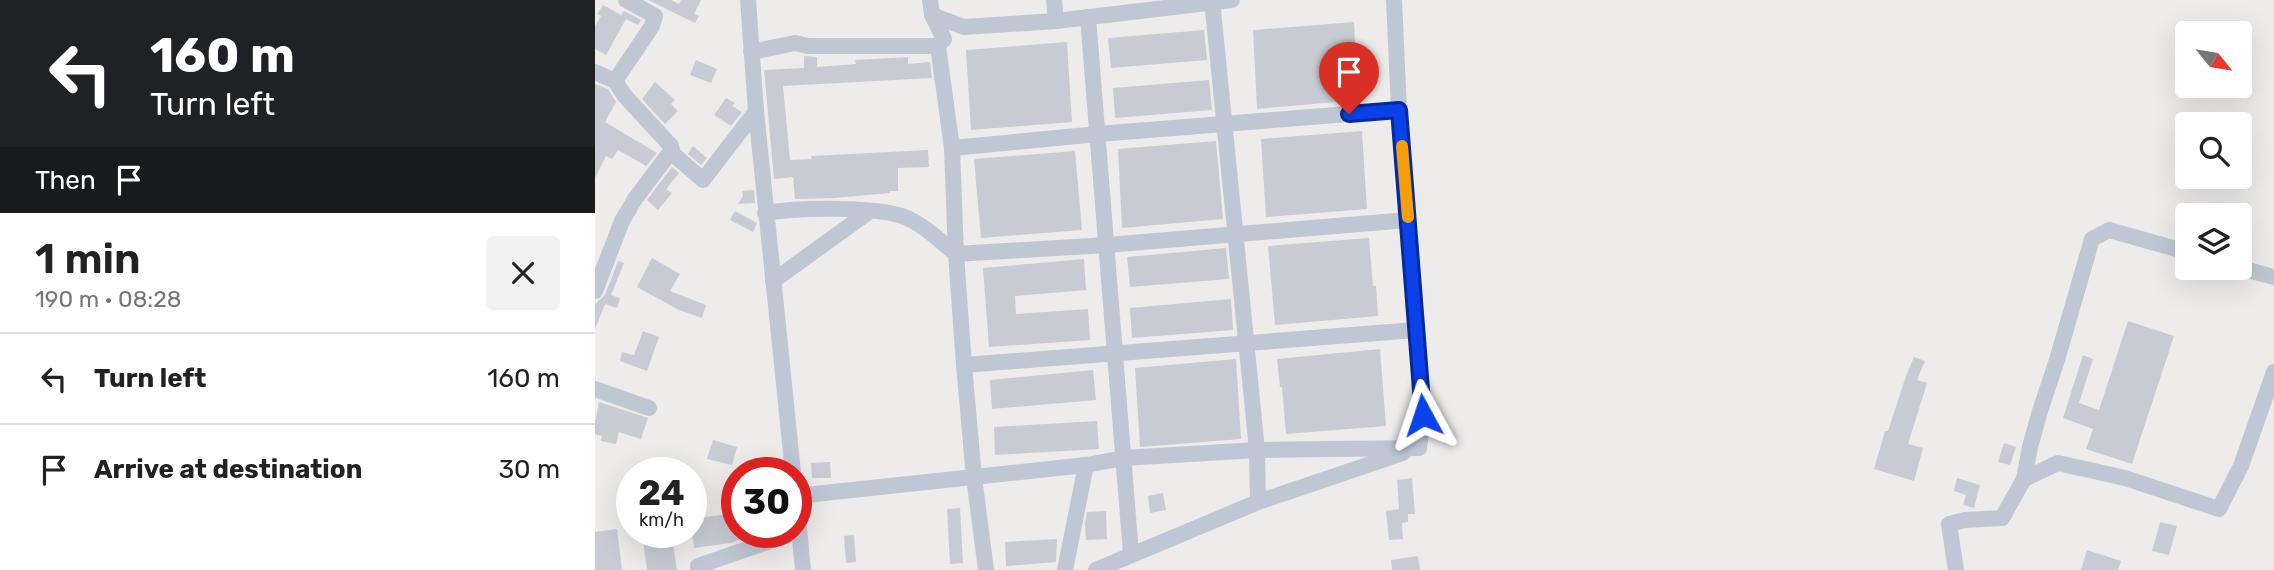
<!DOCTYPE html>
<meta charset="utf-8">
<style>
:root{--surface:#fff;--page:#f2f2f2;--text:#222;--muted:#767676;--line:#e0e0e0}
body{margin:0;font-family:Rubik,sans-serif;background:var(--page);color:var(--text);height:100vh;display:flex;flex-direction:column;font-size:26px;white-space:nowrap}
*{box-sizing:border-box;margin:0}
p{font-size:23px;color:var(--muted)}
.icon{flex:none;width:38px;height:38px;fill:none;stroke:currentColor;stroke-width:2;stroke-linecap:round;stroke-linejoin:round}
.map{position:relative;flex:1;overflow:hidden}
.panel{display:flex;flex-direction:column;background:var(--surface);width:595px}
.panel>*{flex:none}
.top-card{background:#202124;color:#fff;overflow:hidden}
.needle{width:46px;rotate:120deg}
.controls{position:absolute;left:1580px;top:21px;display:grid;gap:14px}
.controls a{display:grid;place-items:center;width:77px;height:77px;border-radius:7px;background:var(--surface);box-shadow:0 7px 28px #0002;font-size:35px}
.speed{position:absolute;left:21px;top:457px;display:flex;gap:14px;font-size:35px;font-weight:700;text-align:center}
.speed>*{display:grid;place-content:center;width:91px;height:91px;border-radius:50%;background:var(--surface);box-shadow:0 7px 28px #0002;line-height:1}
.speed small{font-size:18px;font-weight:400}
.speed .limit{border:10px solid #d22;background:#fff;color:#111}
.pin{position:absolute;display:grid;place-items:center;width:60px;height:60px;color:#fff;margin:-72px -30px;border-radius:50% 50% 50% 0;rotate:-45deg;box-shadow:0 0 7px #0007}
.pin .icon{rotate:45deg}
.me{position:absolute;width:77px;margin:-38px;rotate:355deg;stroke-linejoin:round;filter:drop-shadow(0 0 5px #0008)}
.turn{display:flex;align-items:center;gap:24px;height:147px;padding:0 35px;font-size:32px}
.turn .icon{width:91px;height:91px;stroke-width:2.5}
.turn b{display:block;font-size:49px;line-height:60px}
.then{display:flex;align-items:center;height:66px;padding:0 35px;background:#0003;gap:14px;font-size:26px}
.round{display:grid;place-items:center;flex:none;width:74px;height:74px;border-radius:7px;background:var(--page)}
.headline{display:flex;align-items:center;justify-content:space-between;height:119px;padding:0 35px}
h1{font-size:42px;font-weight:600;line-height:52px}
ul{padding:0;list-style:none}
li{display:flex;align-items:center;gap:21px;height:91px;padding:0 35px;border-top:2px solid var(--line)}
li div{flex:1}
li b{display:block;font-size:26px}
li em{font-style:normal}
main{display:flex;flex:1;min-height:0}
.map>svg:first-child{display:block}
.building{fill:#c9cbd4}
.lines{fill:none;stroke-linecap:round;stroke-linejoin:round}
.minor{stroke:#c0c7d4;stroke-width:16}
.route-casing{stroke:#062a97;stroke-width:18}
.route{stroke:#0a41e9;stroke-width:12}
.slow{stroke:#f59e0b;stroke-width:12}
</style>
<main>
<section class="panel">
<div class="top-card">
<div class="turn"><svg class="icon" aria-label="left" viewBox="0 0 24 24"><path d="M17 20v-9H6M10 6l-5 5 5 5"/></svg><div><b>160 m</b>Turn left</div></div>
<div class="then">Then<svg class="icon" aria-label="arrive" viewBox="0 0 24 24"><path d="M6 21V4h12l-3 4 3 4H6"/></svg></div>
</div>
<div class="headline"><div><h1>1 min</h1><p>190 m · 08:28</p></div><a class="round"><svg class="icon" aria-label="close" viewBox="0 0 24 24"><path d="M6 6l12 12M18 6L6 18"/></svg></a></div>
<ul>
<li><svg class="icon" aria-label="left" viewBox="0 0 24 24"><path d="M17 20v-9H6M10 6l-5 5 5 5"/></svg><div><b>Turn left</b></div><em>160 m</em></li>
<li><svg class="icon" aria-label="arrive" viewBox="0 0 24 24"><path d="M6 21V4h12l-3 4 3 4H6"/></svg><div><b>Arrive at destination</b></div><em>30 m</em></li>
</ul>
</section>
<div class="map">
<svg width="1679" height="570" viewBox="0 0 1679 570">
<rect width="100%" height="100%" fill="#eeebeb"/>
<g class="building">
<path d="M53,0H76L84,4L86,0H106L99,14L104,16L100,23Z"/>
<path d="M8,5L26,15L29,11L46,20L43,25L31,19L11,55L0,49V26L6,16L2,14Z"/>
<path d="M759,22L763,100L662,109L658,30Z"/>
<path d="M609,30L612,60L516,68L513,38Z"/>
<path d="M472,42L477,122L376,130L371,50Z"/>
<path d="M209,56L222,57V67L261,64L260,60L313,57V64L335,62L337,78L188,86L195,160L217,159L216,156L333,150L334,167L303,168V191H295V193L240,198L200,199L198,177L179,179L169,70L209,68Z"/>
<path d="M101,60L122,69L116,83L95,75Z"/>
<path d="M614,80L617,110L520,118L518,88Z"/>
<path d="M60,82L80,100L76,104L83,111L70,124L47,99Z"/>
<path d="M0,84L13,89L21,102L10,122L62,153L51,166L23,150L17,159L11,156L0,178Z"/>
<path d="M131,98L140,103L137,106L147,112L136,126L119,115Z"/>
<path d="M767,131L772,209L671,217L666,139Z"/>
<path d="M621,141L628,219L527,228L523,149Z"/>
<path d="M98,146L112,158L106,165L93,154Z"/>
<path d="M480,151L487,230L386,238L379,159Z"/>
<path d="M77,167L84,173L71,189L77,193L63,210L52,200Z"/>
<path d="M159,190L160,203L143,204L148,196L147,191Z"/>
<path d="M140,211L162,223L158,232L135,220Z"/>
<path d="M774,238L778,286H781L783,316L680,325L673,246Z"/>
<path d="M631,248L634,279L535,287L532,257Z"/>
<path d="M57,258L85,274L75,291L111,305L107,318L84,310L42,287Z"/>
<path d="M489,259L491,290L420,296L421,314L493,309L495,340L394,347L388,268Z"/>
<path d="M23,261L29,263L16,295L25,298L22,308L10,304L0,329V304L10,295Z"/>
<path d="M636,299L638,330L537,338L535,308Z"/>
<path d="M1533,321L1579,336L1537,464L1491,449L1498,429L1468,418L1488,355L1498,359L1484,403L1504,410Z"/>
<path d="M48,331L64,337L52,371L25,361L27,352L39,355Z"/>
<path d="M785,349L791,426L691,434L687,387H685L682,359Z"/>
<path d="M1319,357L1330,361L1322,380L1332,383L1313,444L1328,448L1319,481L1279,469L1290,431H1293L1311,376Z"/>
<path d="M641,359L646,439L545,447L540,368Z"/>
<path d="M498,370L501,400L397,409L395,380Z"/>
<path d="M4,402L53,418L46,439L24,432L21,444L6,441L7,436L0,434V422Z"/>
<path d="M502,421L504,449L400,455L399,427Z"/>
<path d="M118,440L142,447L137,465L112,459Z"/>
<path d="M1409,443L1421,447L1415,465L1403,462Z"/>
<path d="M235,462L236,478H217L216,463Z"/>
<path d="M817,478L820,514H813V522L807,523L808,539L794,540L791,511L804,509L802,480Z"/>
<path d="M1362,478L1385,485L1379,508L1368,505L1371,495L1359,491Z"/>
<path d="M568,493L571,510L555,513L553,496Z"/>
<path d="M365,508L368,563L355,564L352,509Z"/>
<path d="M511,511L512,539L491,540L490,523L492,512Z"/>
<path d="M142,513V532H169L136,543L99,548L96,519Z"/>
<path d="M1565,522L1582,526L1574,555L1557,551Z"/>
<path d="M22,529L27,570H0V532Z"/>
<path d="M47,532H76L82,570H52Z"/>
<path d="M259,535L261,562L251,563L249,536Z"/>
<path d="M462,539L461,562L411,566L410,542Z"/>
<path d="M1492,550L1526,561L1523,570H1486Z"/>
<path d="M823,556L825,570H797L796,560Z"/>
</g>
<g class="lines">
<g class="minor">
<path d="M335,0L337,15L349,39L343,46L357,148L361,254L369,365L379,477L391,570"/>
<path d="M459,0L461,21"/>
<path d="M617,0L662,450L663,502"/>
<path d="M799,0L804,110L828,415L824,448"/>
<path d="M337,15L369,27L461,21L637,0"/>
<path d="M493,17L536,554"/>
<path d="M156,52L200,43L213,46H343"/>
<path d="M0,72L20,81L29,95L76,146L78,154L108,180L161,111L153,0"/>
<path d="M20,81L57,26L60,16L31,0"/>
<path d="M161,111L198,472"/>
<path d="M357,148L503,134L804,110"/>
<path d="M170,213C202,208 276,206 307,216C327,223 345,241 361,254L512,245L813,220"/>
<path d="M1645,268L1679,277"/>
<path d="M178,281L275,211"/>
<path d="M0,291L27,221L40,199L73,155L78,154"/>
<path d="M369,365L821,330"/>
<path d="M0,389L54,408"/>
<path d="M1429,479L1463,463L1530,478L1624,509L1646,466L1679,372"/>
<path d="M201,496L491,465L529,458L662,450L824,448"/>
<path d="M201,497L208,570"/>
<path d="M103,570V566L201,532"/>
<path d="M470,570L491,465"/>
<path d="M501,570L663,502L808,453"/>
<path d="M1361,570L1354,524L1370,520L1407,518L1429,479L1435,447L1445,411L1462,360L1497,239L1514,230L1592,252"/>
</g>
</g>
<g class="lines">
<defs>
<path id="route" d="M754,114L804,110L828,415"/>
</defs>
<use href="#route" class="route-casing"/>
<use href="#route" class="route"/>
<path class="slow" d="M807,146L813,217"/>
</g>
</svg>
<div class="controls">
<a><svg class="needle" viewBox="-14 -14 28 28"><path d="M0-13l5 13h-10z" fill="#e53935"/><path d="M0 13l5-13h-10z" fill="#767676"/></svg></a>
<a><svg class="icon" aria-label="search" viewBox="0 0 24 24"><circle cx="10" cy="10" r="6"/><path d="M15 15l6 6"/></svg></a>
<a><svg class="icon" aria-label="layers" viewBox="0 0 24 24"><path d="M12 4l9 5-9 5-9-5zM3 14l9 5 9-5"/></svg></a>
</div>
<div class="speed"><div>24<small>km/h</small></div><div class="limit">30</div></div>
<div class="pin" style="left:754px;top:114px;background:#d93025"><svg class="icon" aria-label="arrive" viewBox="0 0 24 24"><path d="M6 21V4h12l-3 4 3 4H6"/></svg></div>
<svg class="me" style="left:828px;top:415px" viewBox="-20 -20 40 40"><path d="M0-17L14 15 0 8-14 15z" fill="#0a41e9" stroke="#fff" stroke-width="4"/></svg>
</div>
</main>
